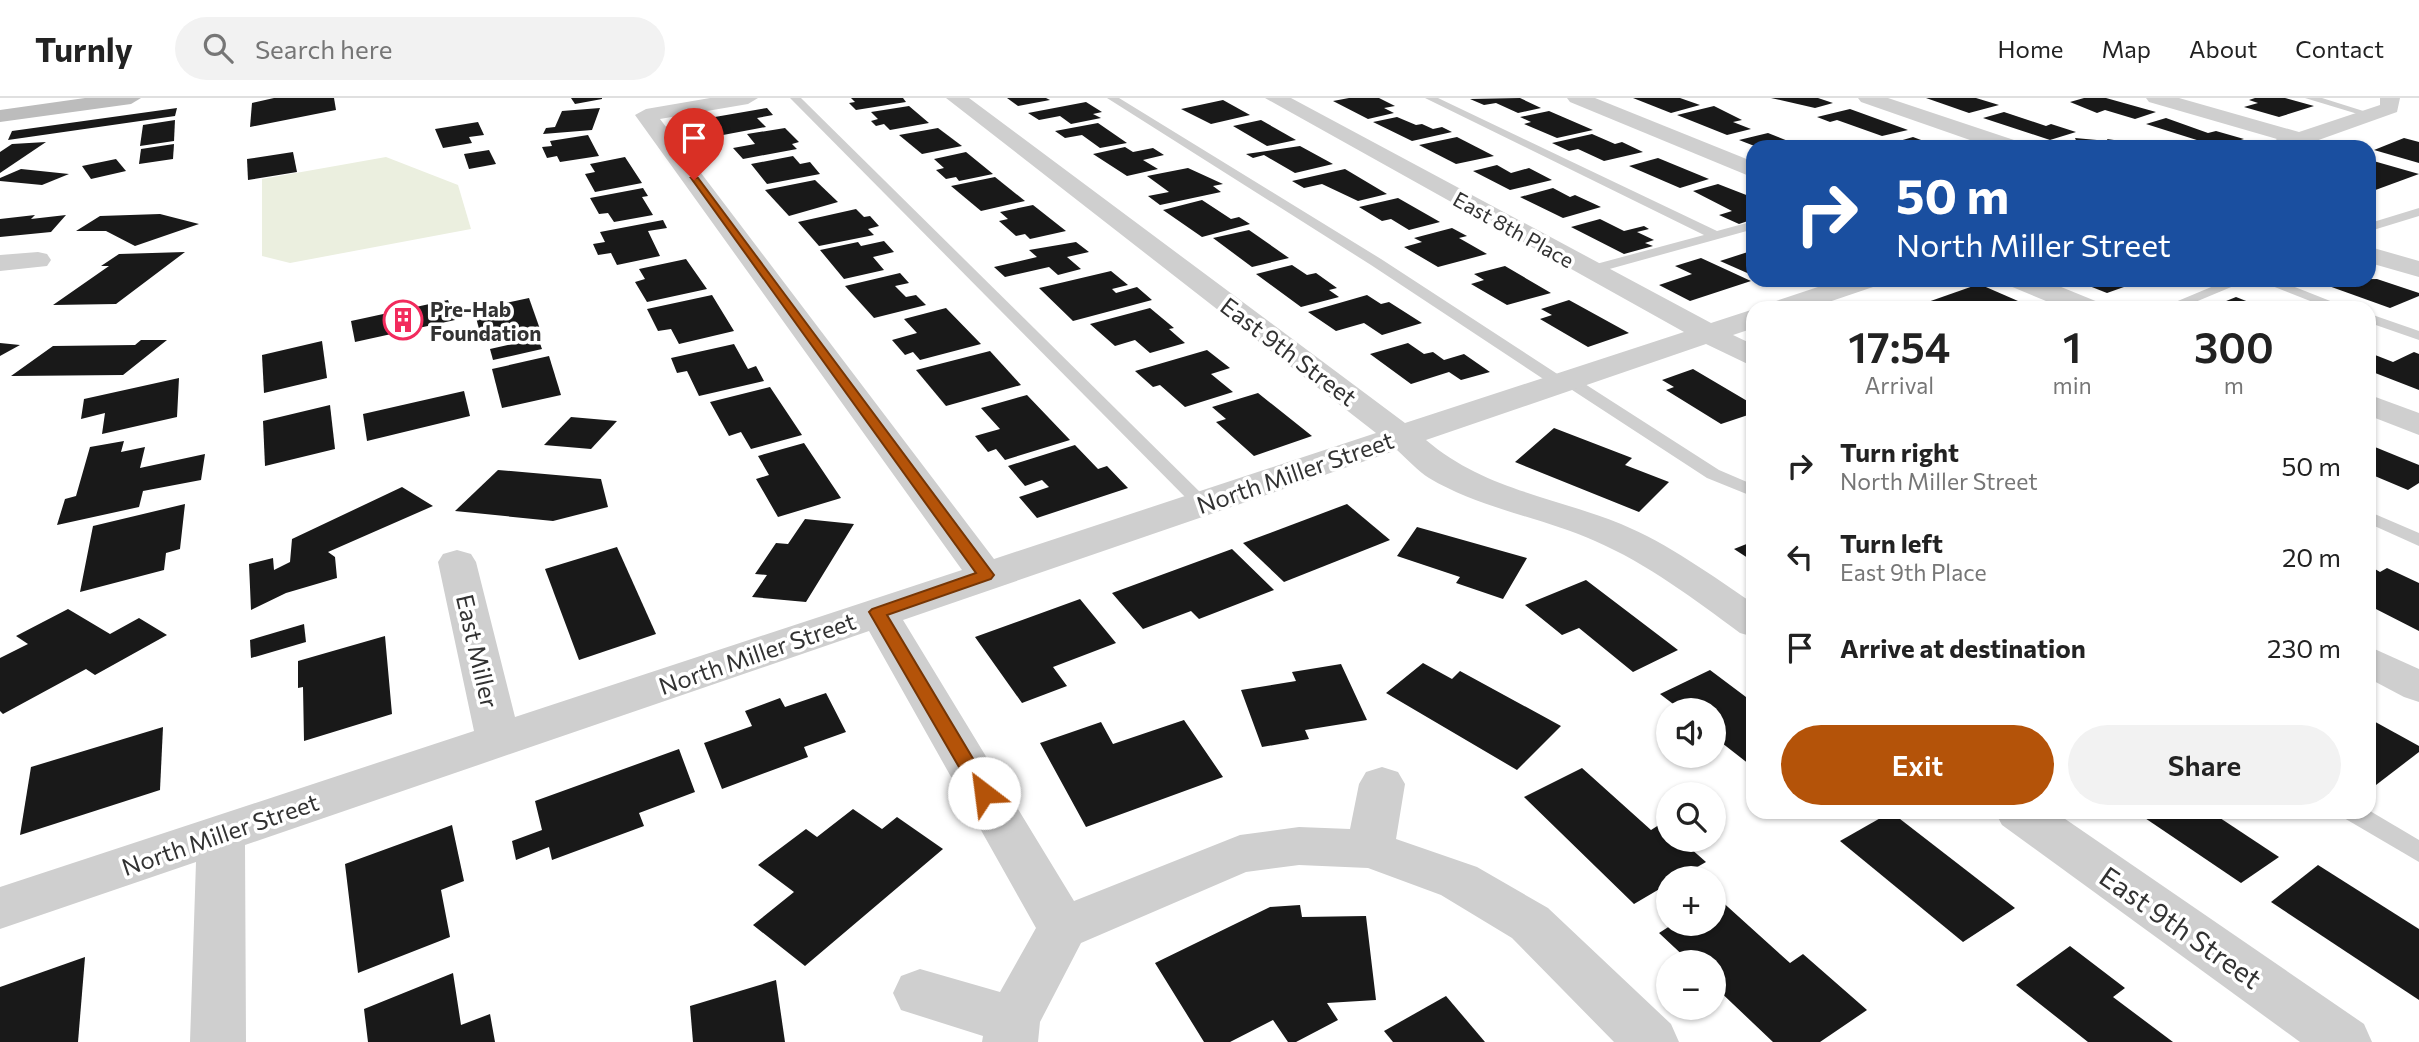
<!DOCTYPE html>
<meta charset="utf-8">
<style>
:root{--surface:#fff;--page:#f2f2f2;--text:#222;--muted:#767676;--line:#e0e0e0;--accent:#b45309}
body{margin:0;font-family:Commissioner,sans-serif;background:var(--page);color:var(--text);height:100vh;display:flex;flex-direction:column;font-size:26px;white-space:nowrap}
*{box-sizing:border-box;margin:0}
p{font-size:23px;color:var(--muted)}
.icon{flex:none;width:38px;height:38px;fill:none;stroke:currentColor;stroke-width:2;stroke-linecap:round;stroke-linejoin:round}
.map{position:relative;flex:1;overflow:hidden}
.details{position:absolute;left:1746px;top:203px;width:630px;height:518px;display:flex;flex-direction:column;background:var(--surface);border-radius:21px;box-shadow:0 2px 5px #0004}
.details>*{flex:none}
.guide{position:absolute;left:1746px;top:42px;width:630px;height:147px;border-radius:21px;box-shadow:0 2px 5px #0004;background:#1a4fa0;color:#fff;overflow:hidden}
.tools{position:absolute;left:1656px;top:600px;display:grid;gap:14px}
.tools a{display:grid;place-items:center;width:70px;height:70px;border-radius:50%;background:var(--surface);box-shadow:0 2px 5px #0004;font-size:35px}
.pin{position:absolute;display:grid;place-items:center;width:60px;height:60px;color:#fff;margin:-72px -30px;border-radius:50% 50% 50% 0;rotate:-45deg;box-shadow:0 0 7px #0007}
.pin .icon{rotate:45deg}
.me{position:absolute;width:77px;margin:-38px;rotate:330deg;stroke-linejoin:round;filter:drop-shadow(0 0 5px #0008)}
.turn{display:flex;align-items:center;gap:24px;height:147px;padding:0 35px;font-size:32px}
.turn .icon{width:91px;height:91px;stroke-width:2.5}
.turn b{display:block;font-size:49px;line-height:60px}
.eta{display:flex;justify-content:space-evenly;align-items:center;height:119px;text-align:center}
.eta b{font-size:42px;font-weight:600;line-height:49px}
.action{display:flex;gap:14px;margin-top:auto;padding:14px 35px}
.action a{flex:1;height:80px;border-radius:42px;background:var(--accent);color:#fff;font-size:28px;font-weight:600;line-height:80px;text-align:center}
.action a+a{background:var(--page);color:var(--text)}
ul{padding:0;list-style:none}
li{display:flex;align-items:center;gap:21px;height:91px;padding:0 35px}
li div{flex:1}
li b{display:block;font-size:26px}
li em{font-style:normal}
header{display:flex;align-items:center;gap:42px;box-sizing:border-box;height:98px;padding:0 35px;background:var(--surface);border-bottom:2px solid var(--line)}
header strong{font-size:33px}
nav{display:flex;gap:38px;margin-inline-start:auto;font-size:24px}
.search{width:490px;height:63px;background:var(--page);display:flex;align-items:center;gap:18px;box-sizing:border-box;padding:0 24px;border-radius:38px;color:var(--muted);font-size:26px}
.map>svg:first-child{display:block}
.green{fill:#ebefdf}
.building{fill:#191919}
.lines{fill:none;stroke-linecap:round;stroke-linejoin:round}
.service{fill:#cfcfcf;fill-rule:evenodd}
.minor{fill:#cfcfcf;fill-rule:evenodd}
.tertiary{fill:#cfcfcf;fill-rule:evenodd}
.secondary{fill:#bcbcbc;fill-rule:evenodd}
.route{fill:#b45309;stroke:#753606;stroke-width:2}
.labels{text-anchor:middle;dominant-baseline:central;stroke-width:7;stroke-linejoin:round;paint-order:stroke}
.far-street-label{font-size:21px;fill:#323232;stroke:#fff}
.far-poi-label{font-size:21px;font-weight:bold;fill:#323232;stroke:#fff;text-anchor:start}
.street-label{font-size:24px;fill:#323232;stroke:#fff}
.near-street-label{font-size:28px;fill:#323232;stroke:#fff}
</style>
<header>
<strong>Turnly</strong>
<div class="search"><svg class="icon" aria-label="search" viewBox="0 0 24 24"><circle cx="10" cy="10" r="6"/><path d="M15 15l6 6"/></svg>Search here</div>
<nav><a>Home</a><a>Map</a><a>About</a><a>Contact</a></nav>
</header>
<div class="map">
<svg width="2419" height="944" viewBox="0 0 2419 944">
<rect width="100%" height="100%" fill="#fff"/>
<path class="green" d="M386,59L458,87L471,131L290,165L262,158V81Z"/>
<g class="building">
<path d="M274,0H334L336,12L250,29L252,5Z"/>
<path d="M571,0H602V1L575,6Z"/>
<path d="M851,0H903L906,4L856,12L849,5L855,4Z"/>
<path d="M1007,0H1046L1050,2L1018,8Z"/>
<path d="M1349,0H1379L1395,8L1384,10L1394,15L1368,21L1333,3Z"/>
<path d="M1520,0L1541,10L1518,15L1496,5L1484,7L1470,1Z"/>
<path d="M1633,0H1680L1700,7L1671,15Z"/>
<path d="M1771,0H1818L1833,5L1815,10Z"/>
<path d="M1926,0H1976L1999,7L1969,15Z"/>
<path d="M2084,0H2106L2156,14L2135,21L2105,12L2097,15L2070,4Z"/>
<path d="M2255,0H2285L2314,8L2279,19L2244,9L2258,5L2249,2Z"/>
<path d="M1223,2L1250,17L1211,26L1181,11Z"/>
<path d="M1086,4L1102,14L1093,16L1101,20L1071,26L1060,18L1039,22L1028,15Z"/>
<path d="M909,8L929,25L890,32L884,26L876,28L871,23L878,21L871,14Z"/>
<path d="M1714,8L1742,22L1733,24L1751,31L1727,37L1677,17Z"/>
<path d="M177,10L175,18L8,42L12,33Z"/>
<path d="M600,10L592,32L543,36L546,30L555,29L562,13Z"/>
<path d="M767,10L773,17L757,20L766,29L723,37L709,20Z"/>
<path d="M1850,11L1908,32L1882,38L1837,22L1830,24L1817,19Z"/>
<path d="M1549,13L1593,32L1557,40L1524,26L1531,24L1520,19Z"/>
<path d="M2004,14L2046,28L2051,26L2076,34L2050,42L1983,20Z"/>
<path d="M1397,19L1416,27L1422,26L1433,31L1442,29L1452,34L1412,43L1373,24Z"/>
<path d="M2166,20L2208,35L2216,33L2244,41L2219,49L2146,26Z"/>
<path d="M175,22L174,43L140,48L143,27Z"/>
<path d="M1261,22L1296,42L1267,48L1233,28Z"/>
<path d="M478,24L484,37L469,39L472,45L443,50L435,31Z"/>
<path d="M1098,25L1127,45L1100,50L1082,37L1065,40L1055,33Z"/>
<path d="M785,30L799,44L792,46L797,51L743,61L733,50L755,46L747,36Z"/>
<path d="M938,30L962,48L922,56L899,37Z"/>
<path d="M1768,35L1803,49H1757L1739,42Z"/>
<path d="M1592,36L1615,46L1622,44L1643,54L1604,63L1578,51L1569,53L1552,45Z"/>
<path d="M588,37L599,58L560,64L557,58L547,60L542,49L552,48L550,43Z"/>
<path d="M1457,39L1494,58L1456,66L1419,47Z"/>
<path d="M1913,39L1940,49L1889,46Z"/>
<path d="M2075,40L2108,43L2107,41L2163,49H2079Z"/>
<path d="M2404,40L2419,44V65L2374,52Z"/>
<path d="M46,44L0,75V54L12,46Z"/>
<path d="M174,46L173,61L139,66L141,51Z"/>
<path d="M1300,48L1333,66L1295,75L1264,57L1253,60L1246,56Z"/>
<path d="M1125,49L1133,54L1153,50L1164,57L1143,62L1158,71L1127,78L1093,56Z"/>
<path d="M489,52L496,66L469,71L464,56Z"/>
<path d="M293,54L297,74L248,82L247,61Z"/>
<path d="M966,54L993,76L959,83L956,79L946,81L936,72L944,70L934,61Z"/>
<path d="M793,58L800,66L810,64L820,76L767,86L751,66Z"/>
<path d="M625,59L642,85L595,94L585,76L595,74L590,66Z"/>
<path d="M1658,60L1709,81L1680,90L1629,68Z"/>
<path d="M116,61L126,73L91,81L82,68Z"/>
<path d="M2370,62L2419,76L2370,94Z"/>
<path d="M1497,67L1511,75L1529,70L1552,82L1510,92L1473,73Z"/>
<path d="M1188,70L1223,86L1213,88L1221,94L1160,107L1148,98L1169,94L1147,78Z"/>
<path d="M21,71L69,76L42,87L0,83V80Z"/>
<path d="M1345,71L1387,96L1358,103L1322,86L1304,90L1292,83Z"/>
<path d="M995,79L1025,103L981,113L951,88Z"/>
<path d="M815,82L838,104L789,118L765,92Z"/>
<path d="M1718,86L1754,100V121L1739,126L1719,117L1732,113L1693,93Z"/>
<path d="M643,90L648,98L642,99L653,117L614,124L608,115L599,116L590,100Z"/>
<path d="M1553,90L1570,99L1575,97L1601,109L1563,120L1520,99Z"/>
<path d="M1398,100L1440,124L1409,132L1391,121L1382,123L1359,109Z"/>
<path d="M1202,102L1231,121L1239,119L1250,126L1202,139L1163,112Z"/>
<path d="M1033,107L1066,133L1030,141L1025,136L1016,138L999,123L1008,121L1000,114Z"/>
<path d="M856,111L864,119L870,118L879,128L868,131L874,137L819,148L798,124Z"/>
<path d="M160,116L199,126L135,148L106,133H76L100,118Z"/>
<path d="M35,117L31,121L66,117L51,134L0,139V121Z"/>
<path d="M1600,121L1624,133L1644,128L1649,131L1637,134L1654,142L1645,145L1653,148L1624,156L1571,129Z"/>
<path d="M663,122L667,130L648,133L660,158L617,167L611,155L598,157L593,146L605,144L600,134Z"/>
<path d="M1452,130L1467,138L1459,140L1487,156L1438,169L1404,149L1422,144L1414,140Z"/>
<path d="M1249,132L1289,160L1252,169L1213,140Z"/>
<path d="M884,143L894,154L873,159L884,172L844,181L820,152L858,144L861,148Z"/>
<path d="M1076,144L1089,154L1067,159L1081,171L1058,177L1049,169L1005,179L994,169L1037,159L1029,152Z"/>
<path d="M1754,152V178L1720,163Z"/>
<path d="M185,154L116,206L53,207L109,168H101L119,156Z"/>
<path d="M1701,160L1751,183L1690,203L1659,187L1692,176L1675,168Z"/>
<path d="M686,161L707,191L647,204L635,184L645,181L639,171Z"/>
<path d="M1292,167L1307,177L1316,175L1337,190L1329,192L1339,199L1301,209L1256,176Z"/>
<path d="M1505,168L1551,195L1507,207L1471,186L1484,182L1474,176Z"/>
<path d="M1111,173L1128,187L1112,191L1116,195L1137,189L1152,202L1073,223L1039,190Z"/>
<path d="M900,175L909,185L895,188L906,199L916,197L926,207L874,220L845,188Z"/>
<path d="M2377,181L2419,195V198L2390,210L2312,182Z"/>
<path d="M2074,182H2131L2138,184L2107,195Z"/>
<path d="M1979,186L2018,203L1999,210H1936L1925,205Z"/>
<path d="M712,197L734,233L679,246L671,231L658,233L647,211Z"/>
<path d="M1367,197L1381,206L1389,204L1422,225L1382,237L1364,225L1336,233L1308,214Z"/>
<path d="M2236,199L2264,210H2209Z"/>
<path d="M529,200L541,234L483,246L474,212Z"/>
<path d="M448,202L455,222L355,244L351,223Z"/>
<path d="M1569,202L1629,235L1588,249L1540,221L1552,217L1541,211Z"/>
<path d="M946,210L981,246L920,262L913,254L905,257L892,242L917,235L904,221Z"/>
<path d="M1150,210L1174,230L1169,231L1185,245L1150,255L1135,242L1115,248L1090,226Z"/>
<path d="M538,240L542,251L493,262L490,251Z"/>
<path d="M141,242H167L123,277L11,278L53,248L135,247Z"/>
<path d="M322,243L327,280L264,295L262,257Z"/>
<path d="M0,245L20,247L0,258Z"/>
<path d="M1408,245L1424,256L1433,254L1444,262L1464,256L1490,274L1461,282L1449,274L1411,286L1370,256Z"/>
<path d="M734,246L748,271L756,268L764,283L699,298L687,273L677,275L671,260Z"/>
<path d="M1207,252L1230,270L1211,276L1233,294L1185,309L1160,287L1153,289L1135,273Z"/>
<path d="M990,253L1021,287L946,308L916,272Z"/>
<path d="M2414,254L2419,256V292L2370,273V255L2393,264Z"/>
<path d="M549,258L561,297L502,310L492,271Z"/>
<path d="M1693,271L1754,307V315L1721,326L1666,292L1674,289L1662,282Z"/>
<path d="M179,280L177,319L102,336L105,315L81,321L84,301Z"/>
<path d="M770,289L802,337L751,351L741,334L729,338L710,304Z"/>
<path d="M464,293L470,318L367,343L363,316Z"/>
<path d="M1258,295L1312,338L1254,358L1216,324L1226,321L1212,309Z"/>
<path d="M1027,297L1070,342L1005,362L996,351L988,354L975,338L1000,331L981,310Z"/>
<path d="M330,307L335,351L265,368L263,323Z"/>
<path d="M571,319L617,323L591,351L544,347Z"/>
<path d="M1554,330L1632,360L1625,367L1669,384L1639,414L1515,364Z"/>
<path d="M124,343L121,354L145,349L140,370L205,356L201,382L143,393L139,409L57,427L65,401L76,398L90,349Z"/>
<path d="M804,345L841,400L778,419L756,381L769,377L758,358Z"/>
<path d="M1075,347L1098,371L1107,368L1128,390L1037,420L1019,399L1049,389L1042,382L1025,388L1008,368Z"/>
<path d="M2370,347L2419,367V385L2408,392L2370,376Z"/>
<path d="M498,372L601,381L608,409L553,423L455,413Z"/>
<path d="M402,389L433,408L328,454L335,459L337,480L286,495L251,512L249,466L273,460L274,472L290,464L292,441Z"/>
<path d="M185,406L180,451L166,455L164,472L80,494L93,428Z"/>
<path d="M1347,406L1390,442L1284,484L1243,445Z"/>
<path d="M805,421L854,426L806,504L752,499L767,477L755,476L776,445L788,446Z"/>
<path d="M1417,429L1527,460L1503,501L1456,485L1460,479L1397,458Z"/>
<path d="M1754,443V464L1734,451Z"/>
<path d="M617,449L656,536L579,562L545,471Z"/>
<path d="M1232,451L1274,492L1199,521L1191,513L1143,531L1112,495Z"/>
<path d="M2370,468L2380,474L2387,470L2419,485V533L2370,508Z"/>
<path d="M1586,482L1678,552L1633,574L1579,530L1562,537L1525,507Z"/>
<path d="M1080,501L1116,545L1053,569L1067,588L1022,605L975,539Z"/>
<path d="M68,511L110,536L139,520L167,537L95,577L86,571L3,616L0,613V560L28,546L16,538Z"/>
<path d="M304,526L306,544L251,560L250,542Z"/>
<path d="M385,538L392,616L304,643L303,589L298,590V563Z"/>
<path d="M1423,565L1452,581L1460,573L1561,628L1517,672L1386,595Z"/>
<path d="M1341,566L1367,622L1305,632L1309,641L1262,649L1241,592L1296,583L1292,574Z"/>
<path d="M1710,572L1754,605V670L1713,638V612H1681L1660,596Z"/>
<path d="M826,595L846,634L804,649L808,659L722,691L704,645L752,628L745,613L780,600L785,609Z"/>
<path d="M2370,621L2419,648V654L2376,687L2370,684Z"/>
<path d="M1184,622L1223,679L1086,729L1040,645L1101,624L1113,646Z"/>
<path d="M163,629L160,692L20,737L31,669Z"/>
<path d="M679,651L695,694L639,715L644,728L552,762L549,749L516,762L512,743L542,732L535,703Z"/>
<path d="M1582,670L1651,732L1662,725L1668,730V742H1681L1706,764L1678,780H1668V786L1634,806L1524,699Z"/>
<path d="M853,711L882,731L897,719L943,751L805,868L753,827L794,794L758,767L806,731L817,739Z"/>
<path d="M1891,714L2015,810L1963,844L1840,743Z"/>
<path d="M2136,714H2211L2279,759L2241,785Z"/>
<path d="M452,727L464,783L441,792L450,839L358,875L345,766Z"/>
<path d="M2318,767L2419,831V902L2271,804Z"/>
<path d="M1718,800L1790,865L1803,856L1867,912L1820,944H1773L1713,887V864H1690L1659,835L1673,826H1713V803Z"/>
<path d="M1300,807L1302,819L1366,818L1376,902L1327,905L1338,922L1296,944H1288L1273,922L1230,944H1204L1155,865L1270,809Z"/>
<path d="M2070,848L2125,890L2113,899L2173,944H2088L2016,887Z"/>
<path d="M85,859L78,944H0V889Z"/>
<path d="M453,875L461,927L490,916L495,944H368L364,911Z"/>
<path d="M776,882L785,944H693L690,908Z"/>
<path d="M1446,898L1485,944H1393L1384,933Z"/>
</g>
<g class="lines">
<g class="service">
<path d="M790,0H801L1207,401L1210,405L1207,409H1195Z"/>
<path d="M1107,0H1119L1381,161L1562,279H1574L1719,372L1754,387V399L1707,380L1566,288H1554L1371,167Z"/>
<path d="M1425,0H1438L1717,133L1754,123V131L1595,175H1585V169L1704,137Z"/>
<path d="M2305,0H2322L2376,17L2371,20Z"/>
<path d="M2419,110V118L2370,133V125Z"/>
<path d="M2228,182H2248L2181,210H2161Z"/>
<path d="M2257,182H2277L2348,210H2328Z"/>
<path d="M2370,216L2419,233V242L2370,225Z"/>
<path d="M2370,414L2419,435V448L2370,426Z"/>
<path d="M2370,713L2419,742V764L2344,720L2340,714Z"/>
</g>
<g class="minor">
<path d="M710,0H758L748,6L660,21L994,461L1376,335L946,0H969L1405,325L1684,234L1265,0H1291L1711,225L1754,211V230L1733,237L1754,247V269L1706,246L1426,342C1485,392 1552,398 1621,426C1669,446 1711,477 1754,506V539L1740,535C1694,501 1648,466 1595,443C1541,419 1481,411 1429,380C1418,373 1407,361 1397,352L903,522L1074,803L1240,737L1299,729L1350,731L1359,686L1366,674L1382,669L1398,674L1405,686L1396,741L1477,769L1548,810L1671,926L1679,944H1614L1512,840L1441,797L1368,770L1299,767L1246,774L1081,845L1040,924L1038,944H982L983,938L901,912L893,895L901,878L920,871L1000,894L1036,830L869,533L245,747L246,944H190L196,764L0,831V789L474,633L438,464L443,456L457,452L471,456L476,464L515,619L962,472L635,17L646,11Z"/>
<path d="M1858,0H1888L2020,44L2023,49H1990L1861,4Z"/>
<path d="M2146,0H2179L2299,34L2380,7V0H2400L2397,14L2299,49H2266L2277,41L2149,4Z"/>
<path d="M2370,149L2419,163V179L2370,165Z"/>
<path d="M38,154L47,156L51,162L47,168L0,173V157Z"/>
<path d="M1839,182H1880L1876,188L1811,210H1769L1773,204Z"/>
<path d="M2370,549L2419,571V604L2404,599L2370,581Z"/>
<path d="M1995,714H2055L2364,926L2372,944H2300L2002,727Z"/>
</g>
<g class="tertiary">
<path d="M1567,0H1595L1754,64V80L1570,4Z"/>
<path d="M2006,182H2044L2098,204L2102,210H2063L2010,188Z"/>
<path d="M2370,297L2419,315V337L2370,318Z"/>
</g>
<path class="secondary" d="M85,0H141L131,6L0,24V12Z"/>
</g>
<path class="route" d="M691,80H698L994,477L991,481L887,517L990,689L993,695L990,700H977L869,514L872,511L976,475Z"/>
<defs>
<symbol id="building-ring" viewBox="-11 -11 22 22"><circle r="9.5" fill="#fff" stroke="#f22b5d" stroke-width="1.5"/><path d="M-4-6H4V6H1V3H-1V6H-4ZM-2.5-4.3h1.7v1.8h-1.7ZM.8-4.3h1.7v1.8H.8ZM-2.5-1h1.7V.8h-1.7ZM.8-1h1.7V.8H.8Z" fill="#f22b5d"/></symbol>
</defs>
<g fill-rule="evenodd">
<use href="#building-ring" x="381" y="200" width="44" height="44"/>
</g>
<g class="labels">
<g class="far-street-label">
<text transform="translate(1514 131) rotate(29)">East 8th Place</text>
</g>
<g class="far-poi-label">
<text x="430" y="210">Pre-Hab<tspan x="430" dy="24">Foundation</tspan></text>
</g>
<g class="street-label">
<text transform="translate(1289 253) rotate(37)">East 9th Street</text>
<text transform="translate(1295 374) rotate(-19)">North Miller Street</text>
<text transform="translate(478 553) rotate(77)">East Miller</text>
<text transform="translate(757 555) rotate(-19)">North Miller Street</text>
<text transform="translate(220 736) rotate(-19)">North Miller Street</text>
</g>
<g class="near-street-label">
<text transform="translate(2181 829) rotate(35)">East 9th Street</text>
</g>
</g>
</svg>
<div class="tools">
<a><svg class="icon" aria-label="sound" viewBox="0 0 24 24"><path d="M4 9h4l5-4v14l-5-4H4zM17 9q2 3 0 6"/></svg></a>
<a><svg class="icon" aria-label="search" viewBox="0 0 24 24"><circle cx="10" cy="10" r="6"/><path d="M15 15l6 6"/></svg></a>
<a>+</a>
<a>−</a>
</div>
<div class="pin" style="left:694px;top:82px;background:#d93025"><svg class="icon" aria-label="arrive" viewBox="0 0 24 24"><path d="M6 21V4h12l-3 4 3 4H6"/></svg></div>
<svg class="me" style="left:984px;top:695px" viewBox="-20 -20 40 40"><circle r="19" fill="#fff"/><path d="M0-13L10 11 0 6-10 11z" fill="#b45309"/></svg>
<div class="guide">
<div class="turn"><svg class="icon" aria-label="right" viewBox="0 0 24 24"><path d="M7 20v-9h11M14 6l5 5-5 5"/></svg><div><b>50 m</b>North Miller Street</div></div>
</div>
<section class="details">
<div class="eta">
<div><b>17:54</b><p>Arrival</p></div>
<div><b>1</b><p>min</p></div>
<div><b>300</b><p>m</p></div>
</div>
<ul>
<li><svg class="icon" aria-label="right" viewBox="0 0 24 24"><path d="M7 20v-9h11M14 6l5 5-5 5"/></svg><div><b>Turn right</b><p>North Miller Street</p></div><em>50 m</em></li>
<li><svg class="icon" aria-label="left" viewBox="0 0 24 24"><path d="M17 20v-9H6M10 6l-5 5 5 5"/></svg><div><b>Turn left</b><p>East 9th Place</p></div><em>20 m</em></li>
<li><svg class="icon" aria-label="arrive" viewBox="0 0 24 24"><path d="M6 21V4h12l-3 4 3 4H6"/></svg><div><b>Arrive at destination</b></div><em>230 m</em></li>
</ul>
<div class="action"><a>Exit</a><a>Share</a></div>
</section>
</div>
